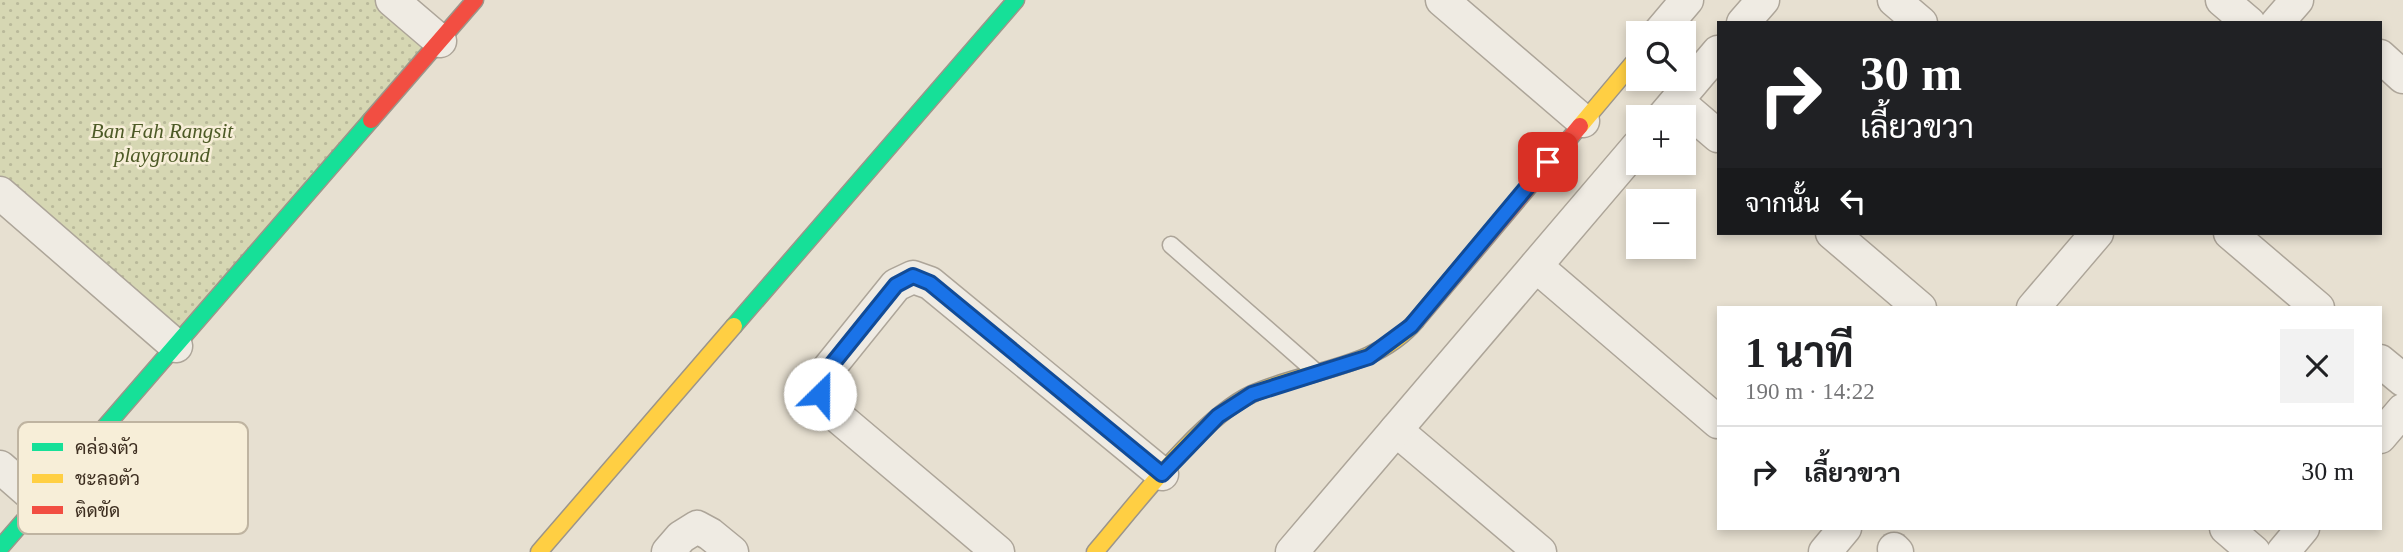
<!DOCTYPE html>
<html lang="th">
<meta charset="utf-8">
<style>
:root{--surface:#fff;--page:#f2f2f2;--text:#202124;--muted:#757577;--line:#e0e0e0}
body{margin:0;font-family:"Times New Roman",Sarabun,serif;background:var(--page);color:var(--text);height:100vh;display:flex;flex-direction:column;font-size:26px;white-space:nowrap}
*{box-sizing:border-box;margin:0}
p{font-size:23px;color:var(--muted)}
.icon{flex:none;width:38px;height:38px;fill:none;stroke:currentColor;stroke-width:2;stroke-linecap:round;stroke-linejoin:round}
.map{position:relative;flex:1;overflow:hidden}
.drawer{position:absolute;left:1717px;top:306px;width:665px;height:224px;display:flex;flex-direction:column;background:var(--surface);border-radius:0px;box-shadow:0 4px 10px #0003}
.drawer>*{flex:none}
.banner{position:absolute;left:1717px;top:21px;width:665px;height:214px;border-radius:0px;box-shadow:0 4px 10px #0003;background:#202124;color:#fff;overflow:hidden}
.controls{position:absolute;left:1626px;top:21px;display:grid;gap:14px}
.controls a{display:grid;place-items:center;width:70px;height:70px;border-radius:0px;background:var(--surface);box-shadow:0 4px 10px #0003;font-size:35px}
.pin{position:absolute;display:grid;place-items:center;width:60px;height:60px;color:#fff;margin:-30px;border-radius:14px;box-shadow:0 4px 10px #0006}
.me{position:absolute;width:77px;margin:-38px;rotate:23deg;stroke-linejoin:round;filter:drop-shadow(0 0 5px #0008)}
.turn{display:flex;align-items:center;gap:24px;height:147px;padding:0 28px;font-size:32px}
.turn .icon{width:91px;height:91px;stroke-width:2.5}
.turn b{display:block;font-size:49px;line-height:60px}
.then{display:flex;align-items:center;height:66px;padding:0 28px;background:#0003;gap:14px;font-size:26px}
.round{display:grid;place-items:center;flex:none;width:74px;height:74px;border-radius:0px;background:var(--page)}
.overview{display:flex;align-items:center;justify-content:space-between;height:119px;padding:0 28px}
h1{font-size:42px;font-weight:700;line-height:52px}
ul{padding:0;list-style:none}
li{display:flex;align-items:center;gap:21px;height:91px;padding:0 28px;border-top:2px solid var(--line)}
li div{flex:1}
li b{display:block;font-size:26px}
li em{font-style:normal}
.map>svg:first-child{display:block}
.park{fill:url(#park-dots)}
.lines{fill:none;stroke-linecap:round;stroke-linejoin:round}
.lane-casing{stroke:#ada599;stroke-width:19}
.street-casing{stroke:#ada599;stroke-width:35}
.fast-casing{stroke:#9c958a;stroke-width:19}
.slow-casing{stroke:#9c958a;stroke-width:19}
.jam-casing{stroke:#9c958a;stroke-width:19}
.lane{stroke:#efebe3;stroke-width:16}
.street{stroke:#efebe3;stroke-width:32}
.fast{stroke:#16e098;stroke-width:16}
.slow{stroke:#ffcf43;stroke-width:16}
.jam{stroke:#f24e42;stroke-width:16}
.route-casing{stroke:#114b97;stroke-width:18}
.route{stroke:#1a73e8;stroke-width:12}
.labels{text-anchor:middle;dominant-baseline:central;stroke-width:5;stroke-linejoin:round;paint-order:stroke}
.park-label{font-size:21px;font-style:italic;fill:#4d5a26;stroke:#f7eed8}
.key{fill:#f7eed8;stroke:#bfb4a1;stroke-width:2}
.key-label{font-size:19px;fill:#3d2e20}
</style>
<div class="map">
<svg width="2403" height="552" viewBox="0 0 2403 552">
<defs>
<pattern id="park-dots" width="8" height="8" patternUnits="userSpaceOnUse" patternTransform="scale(1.75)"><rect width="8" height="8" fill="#d6d7b3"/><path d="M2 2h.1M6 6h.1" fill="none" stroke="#b9b99a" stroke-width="1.8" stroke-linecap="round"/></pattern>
</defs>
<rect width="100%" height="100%" fill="#e7e0d1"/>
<path class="park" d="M0,0H392L440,41L176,346L0,193Z"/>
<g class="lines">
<defs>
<path id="lane" d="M1171,245L1316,372"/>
<g id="street">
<path d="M392,0L440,41"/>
<path d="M1442,0L1583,121"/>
<path d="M1894,0L1921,23"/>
<path d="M2222,0L2249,23"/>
<path d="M1743,23L1763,0"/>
<path d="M2277,23L2297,0"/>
<path d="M1659,33L1687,0"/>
<path d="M2380,56L2403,77"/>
<path d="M1677,101L1718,136"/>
<path d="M1663,117L1718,52"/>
<path d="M0,193L176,346"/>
<path d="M1832,233L1920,308"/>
<path d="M2230,233L2318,308"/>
<path d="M1536,266L1718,422"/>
<path d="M2033,308L2097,233"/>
<path d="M2380,361L2403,380"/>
<path d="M1396,430L1540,552"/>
<path d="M2380,437L2403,410"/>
<path d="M0,467L40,502"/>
<path d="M2226,528L2254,552"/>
<path d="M1894,549L1897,552"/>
<path d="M668,552L681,537L697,527L710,534L732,552"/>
<path d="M998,552L830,410L820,395L821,378L896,285L913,277L930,283L1162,474"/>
<path d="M1292,552L1638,146"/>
<path d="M1825,552L1845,528"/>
<path d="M2283,552L2303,528"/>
</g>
<g id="fast">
<path d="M734,326L1016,0"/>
<path d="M0,548L371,120"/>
</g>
<g id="slow">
<path d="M1580,126L1638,57"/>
<path d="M539,552L734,326"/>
<path d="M1095,552C1134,507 1200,418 1252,394C1307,369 1374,370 1416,321"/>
</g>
<g id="jam">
<path d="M371,120L475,0"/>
<path d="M1416,321L1580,126"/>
</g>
</defs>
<use href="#lane" class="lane-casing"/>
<use href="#street" class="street-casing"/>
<use href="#fast" class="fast-casing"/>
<use href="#slow" class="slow-casing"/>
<use href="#jam" class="jam-casing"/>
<use href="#lane" class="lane"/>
<use href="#street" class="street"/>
<use href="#fast" class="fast"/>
<use href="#slow" class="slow"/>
<use href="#jam" class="jam"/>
</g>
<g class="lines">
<defs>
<path id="route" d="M820,394L821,378L896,285L913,276L930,283L1162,474L1218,416L1252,394L1369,357L1411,326L1548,162"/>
</defs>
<use href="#route" class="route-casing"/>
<use href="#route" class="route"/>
</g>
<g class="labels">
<g class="park-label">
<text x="162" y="131">Ban Fah Rangsit<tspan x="162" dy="24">playground</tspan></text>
</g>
</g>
<rect x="18" y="422" width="230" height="112" rx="10" class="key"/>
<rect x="32" y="443" width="31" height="8" fill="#16e098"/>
<rect x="32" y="474" width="31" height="9" fill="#ffcf43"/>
<rect x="32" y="506" width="31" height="8" fill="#f24e42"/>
<g class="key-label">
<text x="75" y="454">คล่องตัว</text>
<text x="75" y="485">ชะลอตัว</text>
<text x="75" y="517">ติดขัด</text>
</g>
</svg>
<div class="controls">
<a><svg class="icon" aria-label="search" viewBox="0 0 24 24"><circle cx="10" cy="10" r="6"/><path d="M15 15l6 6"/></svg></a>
<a>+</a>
<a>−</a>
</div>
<div class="pin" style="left:1548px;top:162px;background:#d93025"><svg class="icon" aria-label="arrive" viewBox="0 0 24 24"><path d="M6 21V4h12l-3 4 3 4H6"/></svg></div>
<svg class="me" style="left:820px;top:394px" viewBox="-20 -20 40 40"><circle r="19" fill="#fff"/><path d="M0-13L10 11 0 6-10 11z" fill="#1a73e8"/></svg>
<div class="banner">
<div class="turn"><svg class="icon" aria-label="right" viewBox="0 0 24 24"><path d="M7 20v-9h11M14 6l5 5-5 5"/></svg><div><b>30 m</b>เลี้ยวขวา</div></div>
<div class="then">จากนั้น<svg class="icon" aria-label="left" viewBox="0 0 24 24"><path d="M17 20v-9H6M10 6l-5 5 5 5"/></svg></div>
</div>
<section class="drawer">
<div class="overview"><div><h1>1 นาที</h1><p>190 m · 14:22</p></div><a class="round"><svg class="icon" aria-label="close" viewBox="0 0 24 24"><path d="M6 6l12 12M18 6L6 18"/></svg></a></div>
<ul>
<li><svg class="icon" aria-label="right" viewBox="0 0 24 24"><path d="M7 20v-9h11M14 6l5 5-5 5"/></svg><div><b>เลี้ยวขวา</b></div><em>30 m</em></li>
</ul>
</section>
</div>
